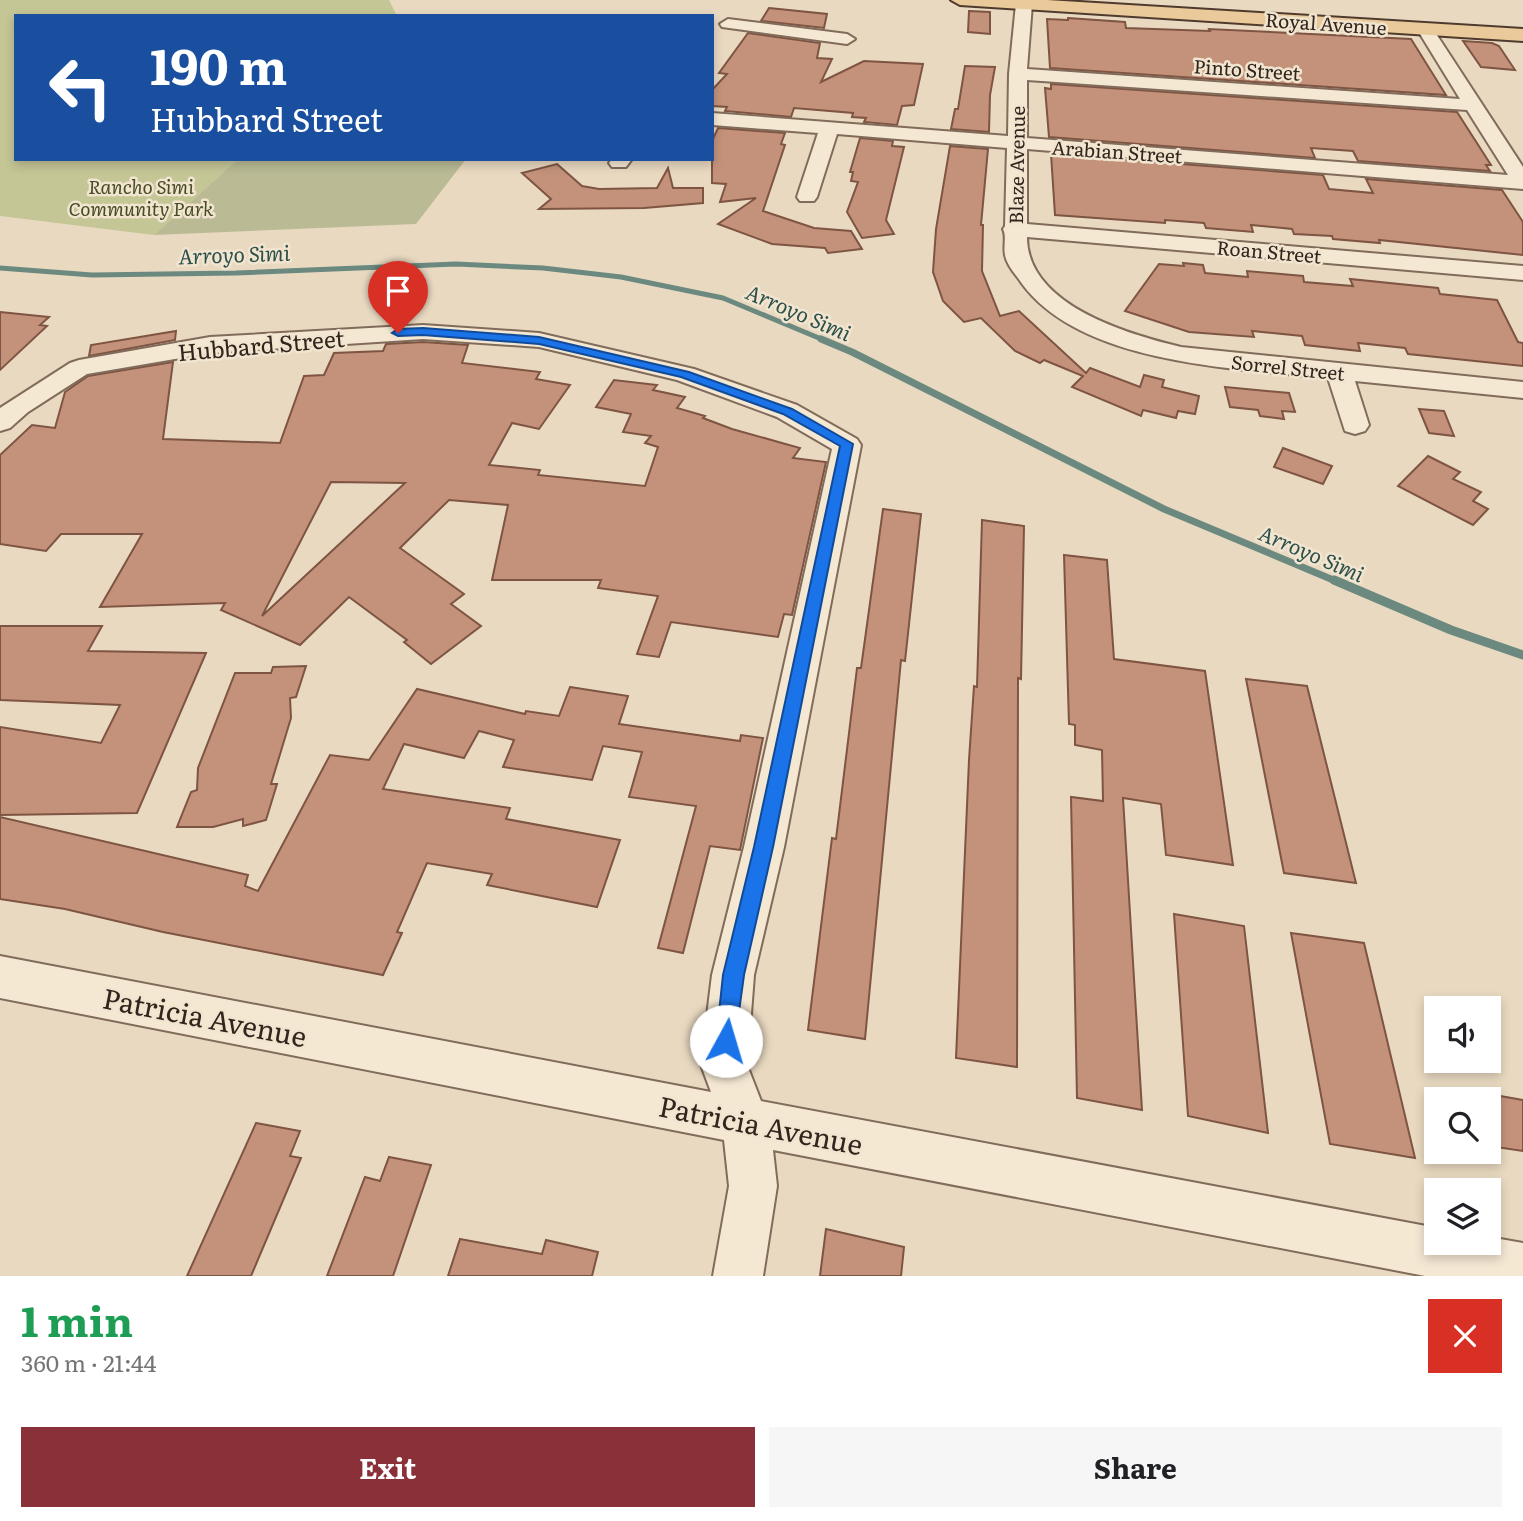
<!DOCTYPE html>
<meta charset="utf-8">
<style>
:root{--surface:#fff;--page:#f6f6f6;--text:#202124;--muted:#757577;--accent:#8a3039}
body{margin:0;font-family:Literata,serif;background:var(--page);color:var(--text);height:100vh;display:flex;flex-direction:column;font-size:26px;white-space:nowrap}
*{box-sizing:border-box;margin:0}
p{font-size:23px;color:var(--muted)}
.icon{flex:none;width:38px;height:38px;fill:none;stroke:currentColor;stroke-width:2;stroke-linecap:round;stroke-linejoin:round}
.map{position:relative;height:1276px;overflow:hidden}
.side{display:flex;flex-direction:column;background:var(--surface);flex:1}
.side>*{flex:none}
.guide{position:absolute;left:14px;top:14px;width:700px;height:147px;border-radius:0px;box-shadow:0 4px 10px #0003;background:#1a4fa0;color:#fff;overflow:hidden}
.tools{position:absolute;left:1424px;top:996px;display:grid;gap:14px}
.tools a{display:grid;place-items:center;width:77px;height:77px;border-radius:0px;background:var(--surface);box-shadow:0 4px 10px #0003;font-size:35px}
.pin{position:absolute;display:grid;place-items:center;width:60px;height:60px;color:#fff;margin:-72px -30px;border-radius:50% 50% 50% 0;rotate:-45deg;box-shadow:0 0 7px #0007}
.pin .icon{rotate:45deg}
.me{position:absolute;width:77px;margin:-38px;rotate:6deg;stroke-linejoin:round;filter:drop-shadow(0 0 5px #0008)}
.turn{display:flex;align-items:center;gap:24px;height:147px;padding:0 21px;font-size:32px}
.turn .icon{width:91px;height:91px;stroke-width:2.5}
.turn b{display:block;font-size:49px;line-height:60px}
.round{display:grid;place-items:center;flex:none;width:74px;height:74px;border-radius:0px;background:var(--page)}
.headline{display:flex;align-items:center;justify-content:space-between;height:119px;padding:0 21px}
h1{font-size:42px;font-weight:700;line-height:52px;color:#1e9e55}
.cta{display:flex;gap:14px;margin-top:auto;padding:14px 21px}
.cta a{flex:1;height:80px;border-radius:0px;background:var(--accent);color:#fff;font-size:28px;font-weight:700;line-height:80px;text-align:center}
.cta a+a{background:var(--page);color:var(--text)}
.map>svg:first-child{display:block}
.green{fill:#c5c696}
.cemetery{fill:#babb95}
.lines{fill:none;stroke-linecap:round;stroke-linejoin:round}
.stream-far2{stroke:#6b897f;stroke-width:5}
.stream-far1{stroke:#6b897f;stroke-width:7}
.stream{stroke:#6b897f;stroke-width:9}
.building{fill:#c4927a;stroke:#7e5442;stroke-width:2;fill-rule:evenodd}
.minor-casing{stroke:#816b5a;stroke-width:4}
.major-casing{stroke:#4f3b2e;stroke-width:4}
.minor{fill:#f5e8d3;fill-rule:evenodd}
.major{fill:#eaca9b;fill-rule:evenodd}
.route{fill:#1a73e8;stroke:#114b97;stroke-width:2}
.labels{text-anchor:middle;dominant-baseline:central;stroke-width:5;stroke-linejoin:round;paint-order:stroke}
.far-street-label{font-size:19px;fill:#32251d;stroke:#f1e5d0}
.far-park-label{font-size:19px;font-style:italic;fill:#464c26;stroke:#f1e5d0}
.far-water-label{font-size:21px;font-style:italic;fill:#2e504b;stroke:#f1e5d0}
.street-label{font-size:23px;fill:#32251d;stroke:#f1e5d0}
.near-street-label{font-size:28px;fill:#32251d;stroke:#f1e5d0}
</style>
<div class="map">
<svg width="1523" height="1276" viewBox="0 0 1523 1276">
<rect width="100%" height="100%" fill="#e9d9c1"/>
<path class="green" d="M0,0H389L396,14L16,16V159H238L154,235L0,216Z"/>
<path class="cemetery" d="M238,159H466L416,224L154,235Z"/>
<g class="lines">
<path class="stream-far2" d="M0,268L92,275L236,273L456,264L543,268L621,277L723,298L826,341"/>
<path class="stream-far1" d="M821,339L852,352L1164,509L1338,582"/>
<path class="stream" d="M1334,580L1451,630L1523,655"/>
</g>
<g class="building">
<path d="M769,8L827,14L824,28L761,21Z"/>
<path d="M969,11L990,12V34L968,32Z"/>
<path d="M1068,18L1125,22L1126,28L1210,31L1209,29L1411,39L1446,95L1050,68L1047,19L1068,20Z"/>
<path d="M748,33L820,43L817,58L832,59L821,82L864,61L923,64L914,105L902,106L897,125L864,122L866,118L852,117L853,113L794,108L791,117L725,111L727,107L712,106V90L727,74L719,73Z"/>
<path d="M1463,41L1492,43L1499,46L1515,70L1481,67Z"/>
<path d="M965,66L995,67L990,95L989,132L951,129L955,109H958Z"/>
<path d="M1051,84L1457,112L1491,165H1486L1490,171L1358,161L1353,151L1311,148L1315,158L1049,137L1045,88L1051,89Z"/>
<path d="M718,128L785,133L781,144L785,145L763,211L814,228L851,231L862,249L828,253L825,248L772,244L718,224L756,198L720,202L726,184L712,183V141Z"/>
<path d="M860,138L893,141L892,146L904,147L886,220L894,234L862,238L847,212L858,182L851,181L853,172H850Z"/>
<path d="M950,146L988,149L981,225H983L982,271L1000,316L1019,311L1086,373L1090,368L1140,387L1144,375L1164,380L1162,387L1199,396L1195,414L1178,411L1176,418L1143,410L1141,416L1072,387L1083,376L1044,360L1040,363L1015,351L981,318L964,322L943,301L933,272L936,229Z"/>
<path d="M1051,154L1323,175L1329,189L1373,193L1366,179L1502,190L1523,222V255L1379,240L1380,243L1333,239L1332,236L1294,234L1292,229L1251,225L1253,232L1206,228L1204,223L1165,220V223L1055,215Z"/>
<path d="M557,164L582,186L599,189L657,188L668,168L673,188H703V203L644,208L539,209L551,199L522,173Z"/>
<path d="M1183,263L1203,265L1205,273L1248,277L1247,271L1303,276L1304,282L1353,286L1350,279L1438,288L1440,294L1497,300L1518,342L1523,343V366L1408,354L1405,348L1358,343L1360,351L1305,345L1302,336L1252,331L1254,337L1189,332L1125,311L1159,264L1184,266Z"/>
<path d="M0,312L49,317L40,325L47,326L0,370Z"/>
<path d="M176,331L175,340L89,356L91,345Z"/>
<path d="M423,342L468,345L462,363L540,372L536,379L570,385L539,429L512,423L489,465L540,470L538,475L645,486L658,447L645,443L651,436L623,432L631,414L596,407L614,380L657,385L653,390L685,397L677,408L705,416L703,418L732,429L800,448L793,458L826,462L792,615L784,614L778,637L671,622L659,657L637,654L658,596L598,588L601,580H492L508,505L449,500L400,548L464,594L451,604L481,626L431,664L404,642L407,640L349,597L300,645L221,610L225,603L100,607L142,534H61L46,551L0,544V455L32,425L55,428L65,392L88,376L173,362L163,439L280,443L304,376L324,375L334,353L383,351L386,344ZM331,482L405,483L262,616Z"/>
<path d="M1225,387L1289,393L1295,412L1282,411L1284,419L1260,416L1258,410L1230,407Z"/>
<path d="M1419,409L1444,411L1454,436L1429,433Z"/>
<path d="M1283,448L1332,466L1323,484L1274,467Z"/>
<path d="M1428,456L1460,472L1453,479L1481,492L1473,501L1488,509L1473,525L1398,486Z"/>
<path d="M883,509L921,514L905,661L901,660L865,1039L808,1030L832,838L836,839L857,668H861Z"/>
<path d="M982,520L1024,526L1021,679L1018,678L1017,1067L956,1058L969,760L974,686L977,687Z"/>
<path d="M1064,555L1107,560L1114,659L1205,671L1233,865L1166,855L1161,804L1123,798L1142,1110L1077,1098L1071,797L1103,801L1102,750L1075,745V725L1069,724Z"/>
<path d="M0,626H102L88,651L206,653L137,813L0,815V727L101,743L120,705L0,700Z"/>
<path d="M306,666L296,697L290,698L291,718L271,784H277L266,820L243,826V819L213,827H177L191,792L197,790L198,768L235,673H271L273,667Z"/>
<path d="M1246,679L1307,686L1356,883L1284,873Z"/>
<path d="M570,687L628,696L619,724L740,741L741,735L763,738L740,850L710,846L683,953L658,948L696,806L629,797L642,752L603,746L592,780L503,767L514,740L479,731L464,758L404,744L383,789L510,808L506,819L620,840L597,907L487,885L492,874L427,863L397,932L402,933L383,975L163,932L65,909L0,899V817L248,875L245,886L258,891L330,755L369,760L417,689L525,714L526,711L559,716Z"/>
<path d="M1174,914L1244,926L1268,1133L1188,1116Z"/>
<path d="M1291,933L1364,943L1415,1158L1330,1144Z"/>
<path d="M1489,1094L1523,1100V1151L1489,1146Z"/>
<path d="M256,1123L300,1131L290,1156L301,1158L251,1276H187Z"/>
<path d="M389,1157L431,1165L393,1276H327L365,1177L380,1181Z"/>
<path d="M826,1229L904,1247L901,1276H820Z"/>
<path d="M460,1239L542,1254L546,1240L598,1252L592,1276H448Z"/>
</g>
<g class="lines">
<defs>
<g id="minor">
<path d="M1021,0L1030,1L1032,4L1027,69L1460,99L1417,29L1425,24L1431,26L1523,167V189L1027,149V224L1523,266V280L1027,237C1027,305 1127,334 1181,347L1523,382V398L1355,381L1369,425L1365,431L1355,434L1345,431L1328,378C1235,368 1075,365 1018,278C1013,272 1006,262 1005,255C1003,246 1007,237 1003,229L1005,226L1007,148L837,134L817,197L814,201H800L797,197L818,133L712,125V113L1008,136L1009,74L1016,4ZM1027,80L1467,110L1508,175L1027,138Z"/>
<path d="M728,19L847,34L855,39L847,44L722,27L720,24Z"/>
<path d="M612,159H632L626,167H612L609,163Z"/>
<path d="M423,325L539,333L694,369L797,405L857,439L861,445L784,847L754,975L747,1065L761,1101L1437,1228V1242H1489V1237L1523,1243V1276H1425L773,1150L777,1186L763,1276H713L729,1186L724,1140L0,998V956L711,1092L701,1065L712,975L744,847L832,449L777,417L677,380L539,347L423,339L210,353L87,374L28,412L10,428L0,431V408L70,363L79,360L210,337Z"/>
</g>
<path id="major" d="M951,0H1047L1523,29V41L960,5Z"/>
</defs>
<use href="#minor" class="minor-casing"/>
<use href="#major" class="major-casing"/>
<use href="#minor" class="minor"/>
<use href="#major" class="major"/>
</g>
<path class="route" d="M423,328L539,337L689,372L792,409L853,444L773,847L744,975L734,1048L726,1051L719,1048L716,1041L723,975L754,847L840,446L783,414L681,377L539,344L423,335L398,336L392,333L398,329Z"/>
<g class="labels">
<g class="far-street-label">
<text transform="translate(1326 23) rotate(4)">Royal Avenue</text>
<text transform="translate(1247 69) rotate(4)">Pinto Street</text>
<text transform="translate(1117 151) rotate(4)">Arabian Street</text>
<text transform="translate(1016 165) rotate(-89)">Blaze Avenue</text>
<text transform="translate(1269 251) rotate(5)">Roan Street</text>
<text transform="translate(1288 367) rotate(6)">Sorrel Street</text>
</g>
<g class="far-park-label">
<text x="141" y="186">Rancho Simi<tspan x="141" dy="22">Community Park</tspan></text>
</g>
<g class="far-water-label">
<text transform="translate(234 253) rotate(-2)">Arroyo Simi</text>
<text transform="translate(799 311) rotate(23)">Arroyo Simi</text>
<text transform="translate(1312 552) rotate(23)">Arroyo Simi</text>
</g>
<g class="street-label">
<text transform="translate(261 344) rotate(-5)">Hubbard Street</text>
</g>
<g class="near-street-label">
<text transform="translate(205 1016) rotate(11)">Patricia Avenue</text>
<text transform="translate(761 1124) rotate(11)">Patricia Avenue</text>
</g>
</g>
</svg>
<div class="tools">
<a><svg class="icon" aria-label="sound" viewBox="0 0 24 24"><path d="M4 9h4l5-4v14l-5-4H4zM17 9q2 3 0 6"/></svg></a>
<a><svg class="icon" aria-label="search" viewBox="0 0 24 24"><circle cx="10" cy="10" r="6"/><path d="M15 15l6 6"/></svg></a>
<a><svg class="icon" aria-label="layers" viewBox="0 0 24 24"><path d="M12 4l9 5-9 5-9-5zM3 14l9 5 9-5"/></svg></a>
</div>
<div class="pin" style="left:398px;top:333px;background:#d93025"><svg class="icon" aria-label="arrive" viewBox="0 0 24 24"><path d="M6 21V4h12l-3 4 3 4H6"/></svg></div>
<svg class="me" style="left:726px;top:1041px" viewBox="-20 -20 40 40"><circle r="19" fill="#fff"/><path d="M0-13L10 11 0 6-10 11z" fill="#1a73e8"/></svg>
<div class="guide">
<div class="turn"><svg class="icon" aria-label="left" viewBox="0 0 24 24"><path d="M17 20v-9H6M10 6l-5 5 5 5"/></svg><div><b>190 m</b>Hubbard Street</div></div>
</div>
</div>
<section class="side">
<div class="headline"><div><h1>1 min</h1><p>360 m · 21:44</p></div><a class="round" style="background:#d93025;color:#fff"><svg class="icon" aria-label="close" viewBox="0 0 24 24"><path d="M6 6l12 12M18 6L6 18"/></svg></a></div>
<div class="cta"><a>Exit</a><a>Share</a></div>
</section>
